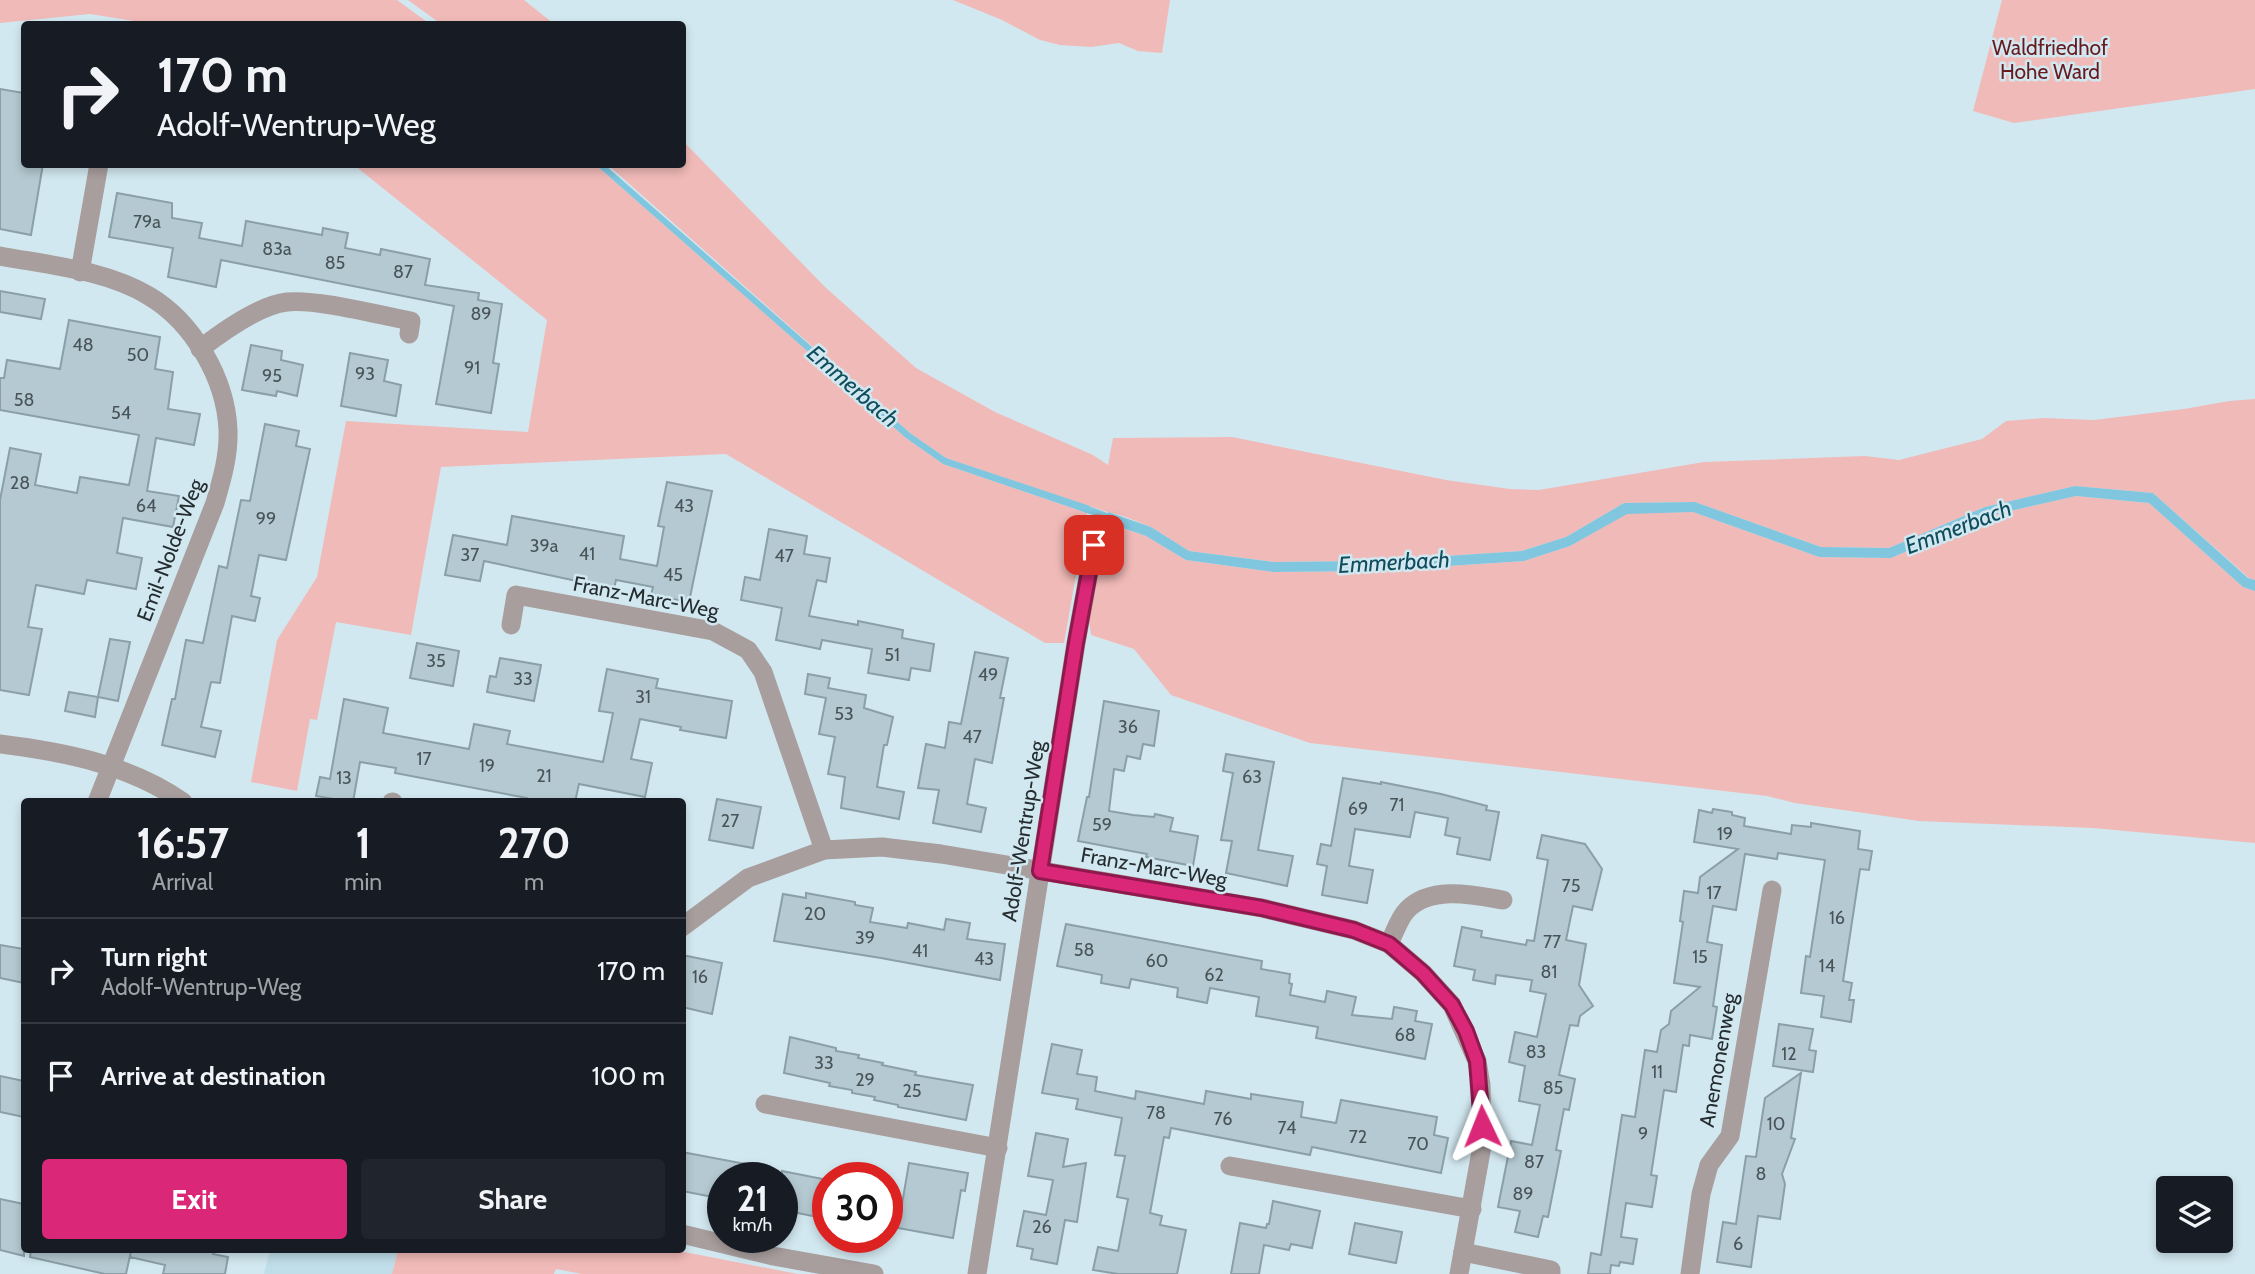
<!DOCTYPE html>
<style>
:root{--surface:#171b24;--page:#20242c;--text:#f1f3f6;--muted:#9ea1a6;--line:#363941;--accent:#db2777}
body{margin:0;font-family:Cabin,sans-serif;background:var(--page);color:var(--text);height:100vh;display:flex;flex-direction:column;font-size:26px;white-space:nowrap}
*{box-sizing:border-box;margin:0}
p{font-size:23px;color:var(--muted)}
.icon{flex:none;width:38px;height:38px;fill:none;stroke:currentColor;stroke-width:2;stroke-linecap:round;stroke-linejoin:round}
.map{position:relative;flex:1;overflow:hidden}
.details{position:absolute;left:21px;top:798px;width:665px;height:455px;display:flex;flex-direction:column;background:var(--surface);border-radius:7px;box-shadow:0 4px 10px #0003}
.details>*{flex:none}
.hud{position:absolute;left:21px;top:21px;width:665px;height:147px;border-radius:7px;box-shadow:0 4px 10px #0003;background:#171b24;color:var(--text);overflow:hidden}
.fabs{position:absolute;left:2156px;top:1176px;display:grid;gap:14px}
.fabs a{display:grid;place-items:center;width:77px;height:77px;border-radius:7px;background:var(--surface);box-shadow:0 4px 10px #0003;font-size:35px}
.speed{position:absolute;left:707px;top:1162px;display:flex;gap:14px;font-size:35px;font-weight:700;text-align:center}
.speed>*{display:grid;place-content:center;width:91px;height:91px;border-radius:50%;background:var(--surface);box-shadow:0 4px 10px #0003;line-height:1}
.speed small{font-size:18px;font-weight:400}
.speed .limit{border:10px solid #d22;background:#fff;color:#111}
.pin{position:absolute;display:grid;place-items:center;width:60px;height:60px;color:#fff;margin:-30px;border-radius:14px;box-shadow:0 4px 10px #0006}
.me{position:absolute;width:77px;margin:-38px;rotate:358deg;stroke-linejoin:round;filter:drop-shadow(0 0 5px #0008)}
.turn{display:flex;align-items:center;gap:24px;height:147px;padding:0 21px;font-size:32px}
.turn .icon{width:91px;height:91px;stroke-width:2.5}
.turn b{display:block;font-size:49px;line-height:60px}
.eta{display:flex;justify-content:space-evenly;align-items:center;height:119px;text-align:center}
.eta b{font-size:42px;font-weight:700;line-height:49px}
.cta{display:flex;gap:14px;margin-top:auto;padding:14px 21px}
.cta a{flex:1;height:80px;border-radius:7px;background:var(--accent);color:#fff;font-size:28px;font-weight:700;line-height:80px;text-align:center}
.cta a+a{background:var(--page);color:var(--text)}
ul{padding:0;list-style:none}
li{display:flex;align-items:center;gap:21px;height:105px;padding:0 21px;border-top:2px solid var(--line)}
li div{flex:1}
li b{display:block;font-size:26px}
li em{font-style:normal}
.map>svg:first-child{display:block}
.built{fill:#c0dee9}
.green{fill:#f0bab8}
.water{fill:#7fc6de}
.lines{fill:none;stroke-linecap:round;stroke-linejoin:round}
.stream{stroke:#7fc6de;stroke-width:7}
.building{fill:#b4c9d1;stroke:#8a9fa7;stroke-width:2}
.minor{stroke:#a89e9d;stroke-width:19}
.route-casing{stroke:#8e194d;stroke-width:18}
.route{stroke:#db2777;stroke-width:12}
.labels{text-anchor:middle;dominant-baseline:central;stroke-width:5;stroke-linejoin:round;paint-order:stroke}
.number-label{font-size:18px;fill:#495458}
.park-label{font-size:21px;fill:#671b1f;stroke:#d2e8f0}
.street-label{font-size:21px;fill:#252d30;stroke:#d2e8f0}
.water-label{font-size:23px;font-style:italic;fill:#0f4c5d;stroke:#d2e8f0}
</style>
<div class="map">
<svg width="2255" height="1274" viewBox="0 0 2255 1274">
<rect width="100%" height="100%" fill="#d2e8f0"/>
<path class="built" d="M270,1250H398L392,1274H264Z"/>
<g class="green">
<path d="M0,0H397L430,24H153L90,14L0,23Z"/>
<path d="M408,0H524L554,24H441Z"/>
<path d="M953,0H1170L1162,53L1138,51L1119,43L1091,47L1060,45L1040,40L1002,20Z"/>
<path d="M2002,0H2255V89L2014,123L1973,111Z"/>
<path d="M683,141L825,287L916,368L995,412L1093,455L1108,465L1113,438L1232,437L1446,480L1510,489L1539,490L1704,462L1865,456L1899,460L1982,439L2006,421L2044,418L2094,420L2184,409L2229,401L2255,399V580L2249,578L2153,493L2075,486L1985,507L1889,548L1821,547L1695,502L1624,503L1566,537L1522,551L1371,561L1274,562L1189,551L1151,527L1123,516L1101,510L946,458L910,433L608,165L682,164Z"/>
<path d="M354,165H596L906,438L943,464L1087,513L1064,643H1045L726,454L441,467L411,635L336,622L317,720L310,719L297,791L251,782L277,640L317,577L346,421L528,432L547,320Z"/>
<path d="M2076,496L2149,503L2243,587L2255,591V843L2093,828L1919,821L1795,803L1767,796L1310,743L1171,695L1134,649L1091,635L1089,620L1106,522L1146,536L1186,560L1273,572L1371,571L1524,561L1570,546L1627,513L1693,512L1819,557L1891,558L1988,516Z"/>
<path d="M398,1250H674L798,1274H582L556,1269L554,1274H392Z"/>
</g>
<g class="water">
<path d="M596,165H605L910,433L946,458L1090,506L1087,513L943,464L906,438Z"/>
<path d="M2075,486L2153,493L2248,578L2255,580V591L2243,587L2149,503L2076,496L1988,516L1891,558L1819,557L1693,512L1627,514L1570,546L1524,561L1372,571L1273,572L1186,560L1146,536L1106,522L1108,512L1151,527L1189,551L1274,562L1371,561L1522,551L1566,537L1624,503L1695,502L1821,547L1889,548L1985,507Z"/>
</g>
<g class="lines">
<path class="stream" d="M1081,507L1116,520"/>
</g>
<g class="building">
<path d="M0,89L24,93V164H43L31,235L0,229Z"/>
<path d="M117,193L172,203V218L202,223L199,238L242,246L246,221L322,235L323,228L348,233L345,248L380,255L381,249L430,259L425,285L479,293L478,300L502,304L493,363L499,364L491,413L436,404L454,306L221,260L216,287L168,277L173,248L109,237Z"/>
<path d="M0,291L45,299L41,319L0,312Z"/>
<path d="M69,320L160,337L155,369L173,372L168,409L200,414L194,445L156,438L147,491L179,496L173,527L123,518L117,553L142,558L136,589L87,580L84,594L36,585L28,627L42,629L29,695L0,690V500L10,448L41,454L35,485L77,493L80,477L129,485L139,435L0,410V378H4L7,360L60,369Z"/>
<path d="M251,345L282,351L281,360L303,365L297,396L277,391L276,396L242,390Z"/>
<path d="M350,353L388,360L384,381L401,385L396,416L341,406Z"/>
<path d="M265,424L299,431L296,446L310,449L286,560L259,555L251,596L260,598L255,621L232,616L220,683L211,682L201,727L221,731L215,757L162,745L172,699H175L186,640L203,643L219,566L227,568L241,500L250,501Z"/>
<path d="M667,482L712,491L689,602L651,595L653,587L616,580L614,589L484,561L480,581L445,575L453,535L507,545L512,516L624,536L620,559L657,566L664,527L658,526Z"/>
<path d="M769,529L807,536L804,554L830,558L826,582L817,580L809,616L858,625V621L903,630L902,638L934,644L930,671L911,668L909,680L868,673L872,649L822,640L820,649L776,640L782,608L741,600L745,577L760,580Z"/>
<path d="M110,639L130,642L118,701L98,697Z"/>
<path d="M417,643L459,651L453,686L410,678Z"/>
<path d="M975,652L1008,658L1000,698H1004L992,763L975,759L967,804L986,808L981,832L933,823L939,790L918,788L926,744L945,748L949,722L961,724Z"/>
<path d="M500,658L541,665L534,701L487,692L490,676L496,677Z"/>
<path d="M607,669L658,679L656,688L732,701L726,738L680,730L681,727L640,719L631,759L652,763L645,797L579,784L575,802H526L527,798L395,773L396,768L360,762L353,802H334V799L316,796L320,777L330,779L344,699L388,708L383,733L469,749L474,724L510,731L507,744L603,762L613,713L599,711Z"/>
<path d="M808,674L830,678L828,688L866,695L864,708L893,717L887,745H884L877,787L904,792L899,819L841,808L845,777L828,774L835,737L819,734L826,698L805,694Z"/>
<path d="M69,692L98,697L95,717L65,711Z"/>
<path d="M1104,701L1159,711L1154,746L1143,744L1140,759L1127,756L1124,771L1114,769L1109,811L1133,815L1154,817L1155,814L1173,818L1170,831L1198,836L1193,866L1146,857L1147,854L1078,841L1087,797H1089Z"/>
<path d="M1226,754L1274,762L1258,850L1293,856L1287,886L1226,873L1232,841L1221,840L1233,773L1223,771Z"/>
<path d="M1343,778L1381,784V782L1441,794L1487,806L1486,810L1499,812L1490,860L1457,854L1460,838L1445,835L1448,818L1415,812L1410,837L1355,829L1349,866L1373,870L1367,903L1322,895L1327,866L1317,864L1321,844L1331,846Z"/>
<path d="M717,799L761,807L753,848L709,840Z"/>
<path d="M1713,809L1732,812V815L1745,818L1744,826L1791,834L1792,825L1811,827V823L1860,831L1858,849L1872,851L1869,870L1860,869L1843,981L1852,983L1849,1000H1854L1851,1022L1821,1017L1824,996L1801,993L1806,956L1810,957L1825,860L1778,853L1777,859L1745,854L1736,910L1713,906L1707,942L1722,945L1713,1006L1717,1007L1712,1039L1690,1035L1689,1046L1683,1045L1676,1092L1664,1090L1651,1175L1657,1176L1652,1207L1626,1203L1621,1237L1637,1239L1633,1264L1620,1262L1619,1266L1611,1265L1610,1274H1588L1591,1253L1601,1255L1622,1115L1635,1117L1645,1050L1657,1052L1661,1030L1669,1024L1671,1011L1700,987L1674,983L1683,922L1680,921L1684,891L1698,893L1700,877L1738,849L1694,842L1699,810L1712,813Z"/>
<path d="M1542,835L1585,844L1602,869L1592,910L1573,906L1566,940L1586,944L1579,985L1593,1006L1580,1016L1578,1026L1570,1025L1559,1075L1575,1079L1569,1110L1564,1109L1556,1150L1561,1151L1548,1217L1543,1216L1538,1237L1515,1232L1520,1211L1498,1207L1511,1141L1532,1145L1540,1105L1519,1101L1525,1066L1509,1062L1515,1032L1537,1037L1546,994L1530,991L1532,980L1496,975L1495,984L1473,980L1475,970L1454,966L1462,927L1482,931L1481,937L1526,945L1527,940L1534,941L1548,860L1537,858Z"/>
<path d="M806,893L855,902V905L873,908L870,922L907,928L908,923L944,930L946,919L970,923L967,939L1005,944L1000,980L881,958L774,941L783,894L806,898Z"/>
<path d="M1066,924L1262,961L1261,969L1290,974L1289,983L1292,984L1290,995L1325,1002L1327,991L1356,997L1352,1015L1392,1019L1394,1007L1417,1011L1415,1021L1432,1024L1425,1059L1316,1038L1318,1027L1256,1016L1259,997L1210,988L1207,1003L1177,997L1178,988L1131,979L1129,988L1101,983L1102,975L1057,966Z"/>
<path d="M0,945L24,949V983L0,978Z"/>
<path d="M682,955L722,963L712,1014L682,1007Z"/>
<path d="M1779,1024L1813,1029L1809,1050L1816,1051L1813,1072L1773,1066Z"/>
<path d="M790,1037L836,1048V1051L859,1055L858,1058L883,1063L882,1065L916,1072L915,1075L973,1085L966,1120L898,1107V1105L874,1100L875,1097L852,1093V1090L829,1086L830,1083L784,1073Z"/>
<path d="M1052,1044L1082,1050L1077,1074L1097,1077L1095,1091L1135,1099L1136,1091L1204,1104L1206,1091L1251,1099V1094L1303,1102L1301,1117L1336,1123L1341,1100L1437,1117L1434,1135L1448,1138L1441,1173L1312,1147L1310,1155L1171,1128L1169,1138L1164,1137L1150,1213L1162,1216L1160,1225L1186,1230L1177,1274H1118L1093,1270L1098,1247L1118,1251L1128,1199L1117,1197L1125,1156L1115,1155L1122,1118L1076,1109L1078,1099L1042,1093Z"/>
<path d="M1801,1073L1791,1138L1795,1139L1782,1174L1785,1184L1780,1219L1758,1216L1751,1267L1717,1262L1723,1222L1736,1224L1746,1156L1756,1157L1765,1098Z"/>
<path d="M0,1076L24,1081V1117L0,1112Z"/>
<path d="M1036,1133L1068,1139L1063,1167L1086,1163L1077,1222L1065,1220L1057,1264L1031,1259L1033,1249L1017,1246L1024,1211L1046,1215L1053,1180L1028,1176Z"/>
<path d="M682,1152L772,1169L771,1178H723V1199L682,1191Z"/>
<path d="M909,1163L968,1173L965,1191L961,1190L953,1238L887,1226V1207L901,1210Z"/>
<path d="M782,1171L828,1180V1219L782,1210Z"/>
<path d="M0,1199L24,1204V1256L0,1250Z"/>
<path d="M1273,1201L1320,1211L1312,1248L1291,1244L1289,1250L1264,1245L1259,1274H1231L1240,1223L1266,1228L1267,1224H1269Z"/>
<path d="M1355,1223L1402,1232L1396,1263L1349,1254Z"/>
<path d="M31,1250H214L213,1254L228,1257L225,1274H163L165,1265L130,1257L131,1251L126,1274H105L30,1257Z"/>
</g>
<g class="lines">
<g class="minor">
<path d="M0,256C48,265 106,270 149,296C193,322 226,379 228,430C229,455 222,479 215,503L97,802"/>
<path d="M80,272L99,164"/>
<path d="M200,349C222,332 259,305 287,302C319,299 378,315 411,321L409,334"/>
<path d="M511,625L516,595L713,631L748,650L763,672L824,850"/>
<path d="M0,744C64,752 128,764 183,802"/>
<path d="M392,802H393"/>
<path d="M682,927L748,878L824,850L882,847L941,854L1262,908L1354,930L1389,944L1423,973L1452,1005L1477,1061L1481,1085L1482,1146L1459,1274"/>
<path d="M1389,944C1394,934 1399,918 1407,910C1431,885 1474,895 1503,900"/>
<path d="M765,1104L998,1148"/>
<path d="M1230,1166L1472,1209"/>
<path d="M682,1234L773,1256L874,1274"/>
<path d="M1463,1252L1551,1270V1274"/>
<path d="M977,1274L1076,643L1098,523"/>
<path d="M1690,1274L1701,1194L1709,1165L1730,1136L1772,890"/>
</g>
</g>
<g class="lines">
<defs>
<path id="route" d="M1094,545L1076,643L1040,871L1262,908L1354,930L1389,944L1423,973L1452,1005L1466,1031L1477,1061L1482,1126"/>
</defs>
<use href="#route" class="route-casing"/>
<use href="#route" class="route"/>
</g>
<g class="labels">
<g class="number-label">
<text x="147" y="222">79a</text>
<text x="277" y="249">83a</text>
<text x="335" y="263">85</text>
<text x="403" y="272">87</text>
<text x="481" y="314">89</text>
<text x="83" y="345">48</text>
<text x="138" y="355">50</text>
<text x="472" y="368">91</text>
<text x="365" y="374">93</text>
<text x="272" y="376">95</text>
<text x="24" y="400">58</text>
<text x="121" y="413">54</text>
<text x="20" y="483">28</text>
<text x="146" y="506">64</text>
<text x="684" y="506">43</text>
<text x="266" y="519">99</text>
<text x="544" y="546">39a</text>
<text x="587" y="554">41</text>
<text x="470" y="555">37</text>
<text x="784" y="556">47</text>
<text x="673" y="575">45</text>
<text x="892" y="655">51</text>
<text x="436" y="661">35</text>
<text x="988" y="675">49</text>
<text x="523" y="679">33</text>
<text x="643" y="697">31</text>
<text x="844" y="714">53</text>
<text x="1128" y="727">36</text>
<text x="972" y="737">47</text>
<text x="424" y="759">17</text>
<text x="487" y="766">19</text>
<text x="544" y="776">21</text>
<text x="1252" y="777">63</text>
<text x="344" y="778">13</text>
<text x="1397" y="805">71</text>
<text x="1358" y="809">69</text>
<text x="730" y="821">27</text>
<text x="1102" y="825">59</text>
<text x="1725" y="834">19</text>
<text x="1571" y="886">75</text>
<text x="1714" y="893">17</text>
<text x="815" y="914">20</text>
<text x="1837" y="918">16</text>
<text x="865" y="938">39</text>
<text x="1552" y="942">77</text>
<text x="1084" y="950">58</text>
<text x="920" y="951">41</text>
<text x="1700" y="957">15</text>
<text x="984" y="959">43</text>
<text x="1157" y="961">60</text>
<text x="1827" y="966">14</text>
<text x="1549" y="972">81</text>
<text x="1214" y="975">62</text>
<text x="700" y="977">16</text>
<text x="1405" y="1035">68</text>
<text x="1536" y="1052">83</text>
<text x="1789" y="1054">12</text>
<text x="824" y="1063">33</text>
<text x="1657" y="1072">11</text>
<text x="865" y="1080">29</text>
<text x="1553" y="1088">85</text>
<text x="912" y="1091">25</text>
<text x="1156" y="1113">78</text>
<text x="1223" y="1119">76</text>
<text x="1776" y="1124">10</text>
<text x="1287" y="1128">74</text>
<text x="1643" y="1134">9</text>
<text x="1358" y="1137">72</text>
<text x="1418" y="1144">70</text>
<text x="1534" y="1162">87</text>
<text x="1761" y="1174">8</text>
<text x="1523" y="1194">89</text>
<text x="1042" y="1227">26</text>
<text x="1738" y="1244">6</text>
</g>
<g class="park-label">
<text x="2050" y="47">Waldfriedhof<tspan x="2050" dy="24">Hohe Ward</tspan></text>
</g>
<g class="street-label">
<text transform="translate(170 550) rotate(-69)">Emil-Nolde-Weg</text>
<text transform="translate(646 597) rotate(11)">Franz-Marc-Weg</text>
<text transform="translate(1023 831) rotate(-81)">Adolf-Wentrup-Weg</text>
<text transform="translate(1154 867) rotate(10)">Franz-Marc-Weg</text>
<text transform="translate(1718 1060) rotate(-80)">Anemonenweg</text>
</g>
<g class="water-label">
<text transform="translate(853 386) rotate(41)">Emmerbach</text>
<text transform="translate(1958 527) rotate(-21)">Emmerbach</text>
<text transform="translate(1394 562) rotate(-3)">Emmerbach</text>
</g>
</g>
</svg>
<div class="fabs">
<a><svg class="icon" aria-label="layers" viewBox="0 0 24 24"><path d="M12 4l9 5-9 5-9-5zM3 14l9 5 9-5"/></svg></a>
</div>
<div class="speed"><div>21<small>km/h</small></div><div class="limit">30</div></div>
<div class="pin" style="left:1094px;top:545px;background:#d93025"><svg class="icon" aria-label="arrive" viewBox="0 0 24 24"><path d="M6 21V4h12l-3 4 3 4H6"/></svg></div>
<svg class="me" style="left:1482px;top:1126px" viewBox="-20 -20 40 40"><path d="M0-17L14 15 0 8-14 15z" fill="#db2777" stroke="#fff" stroke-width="4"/></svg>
<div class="hud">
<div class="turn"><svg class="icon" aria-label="right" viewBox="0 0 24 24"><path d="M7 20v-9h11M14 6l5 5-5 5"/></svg><div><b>170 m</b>Adolf-Wentrup-Weg</div></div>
</div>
<section class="details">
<div class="eta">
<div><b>16:57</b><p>Arrival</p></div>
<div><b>1</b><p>min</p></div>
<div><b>270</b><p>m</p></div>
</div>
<ul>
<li><svg class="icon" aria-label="right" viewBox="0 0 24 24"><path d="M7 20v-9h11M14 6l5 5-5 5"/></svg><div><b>Turn right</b><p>Adolf-Wentrup-Weg</p></div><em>170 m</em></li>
<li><svg class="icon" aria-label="arrive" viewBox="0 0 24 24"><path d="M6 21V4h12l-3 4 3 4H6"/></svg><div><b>Arrive at destination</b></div><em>100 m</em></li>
</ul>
<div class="cta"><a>Exit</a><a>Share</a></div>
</section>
</div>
